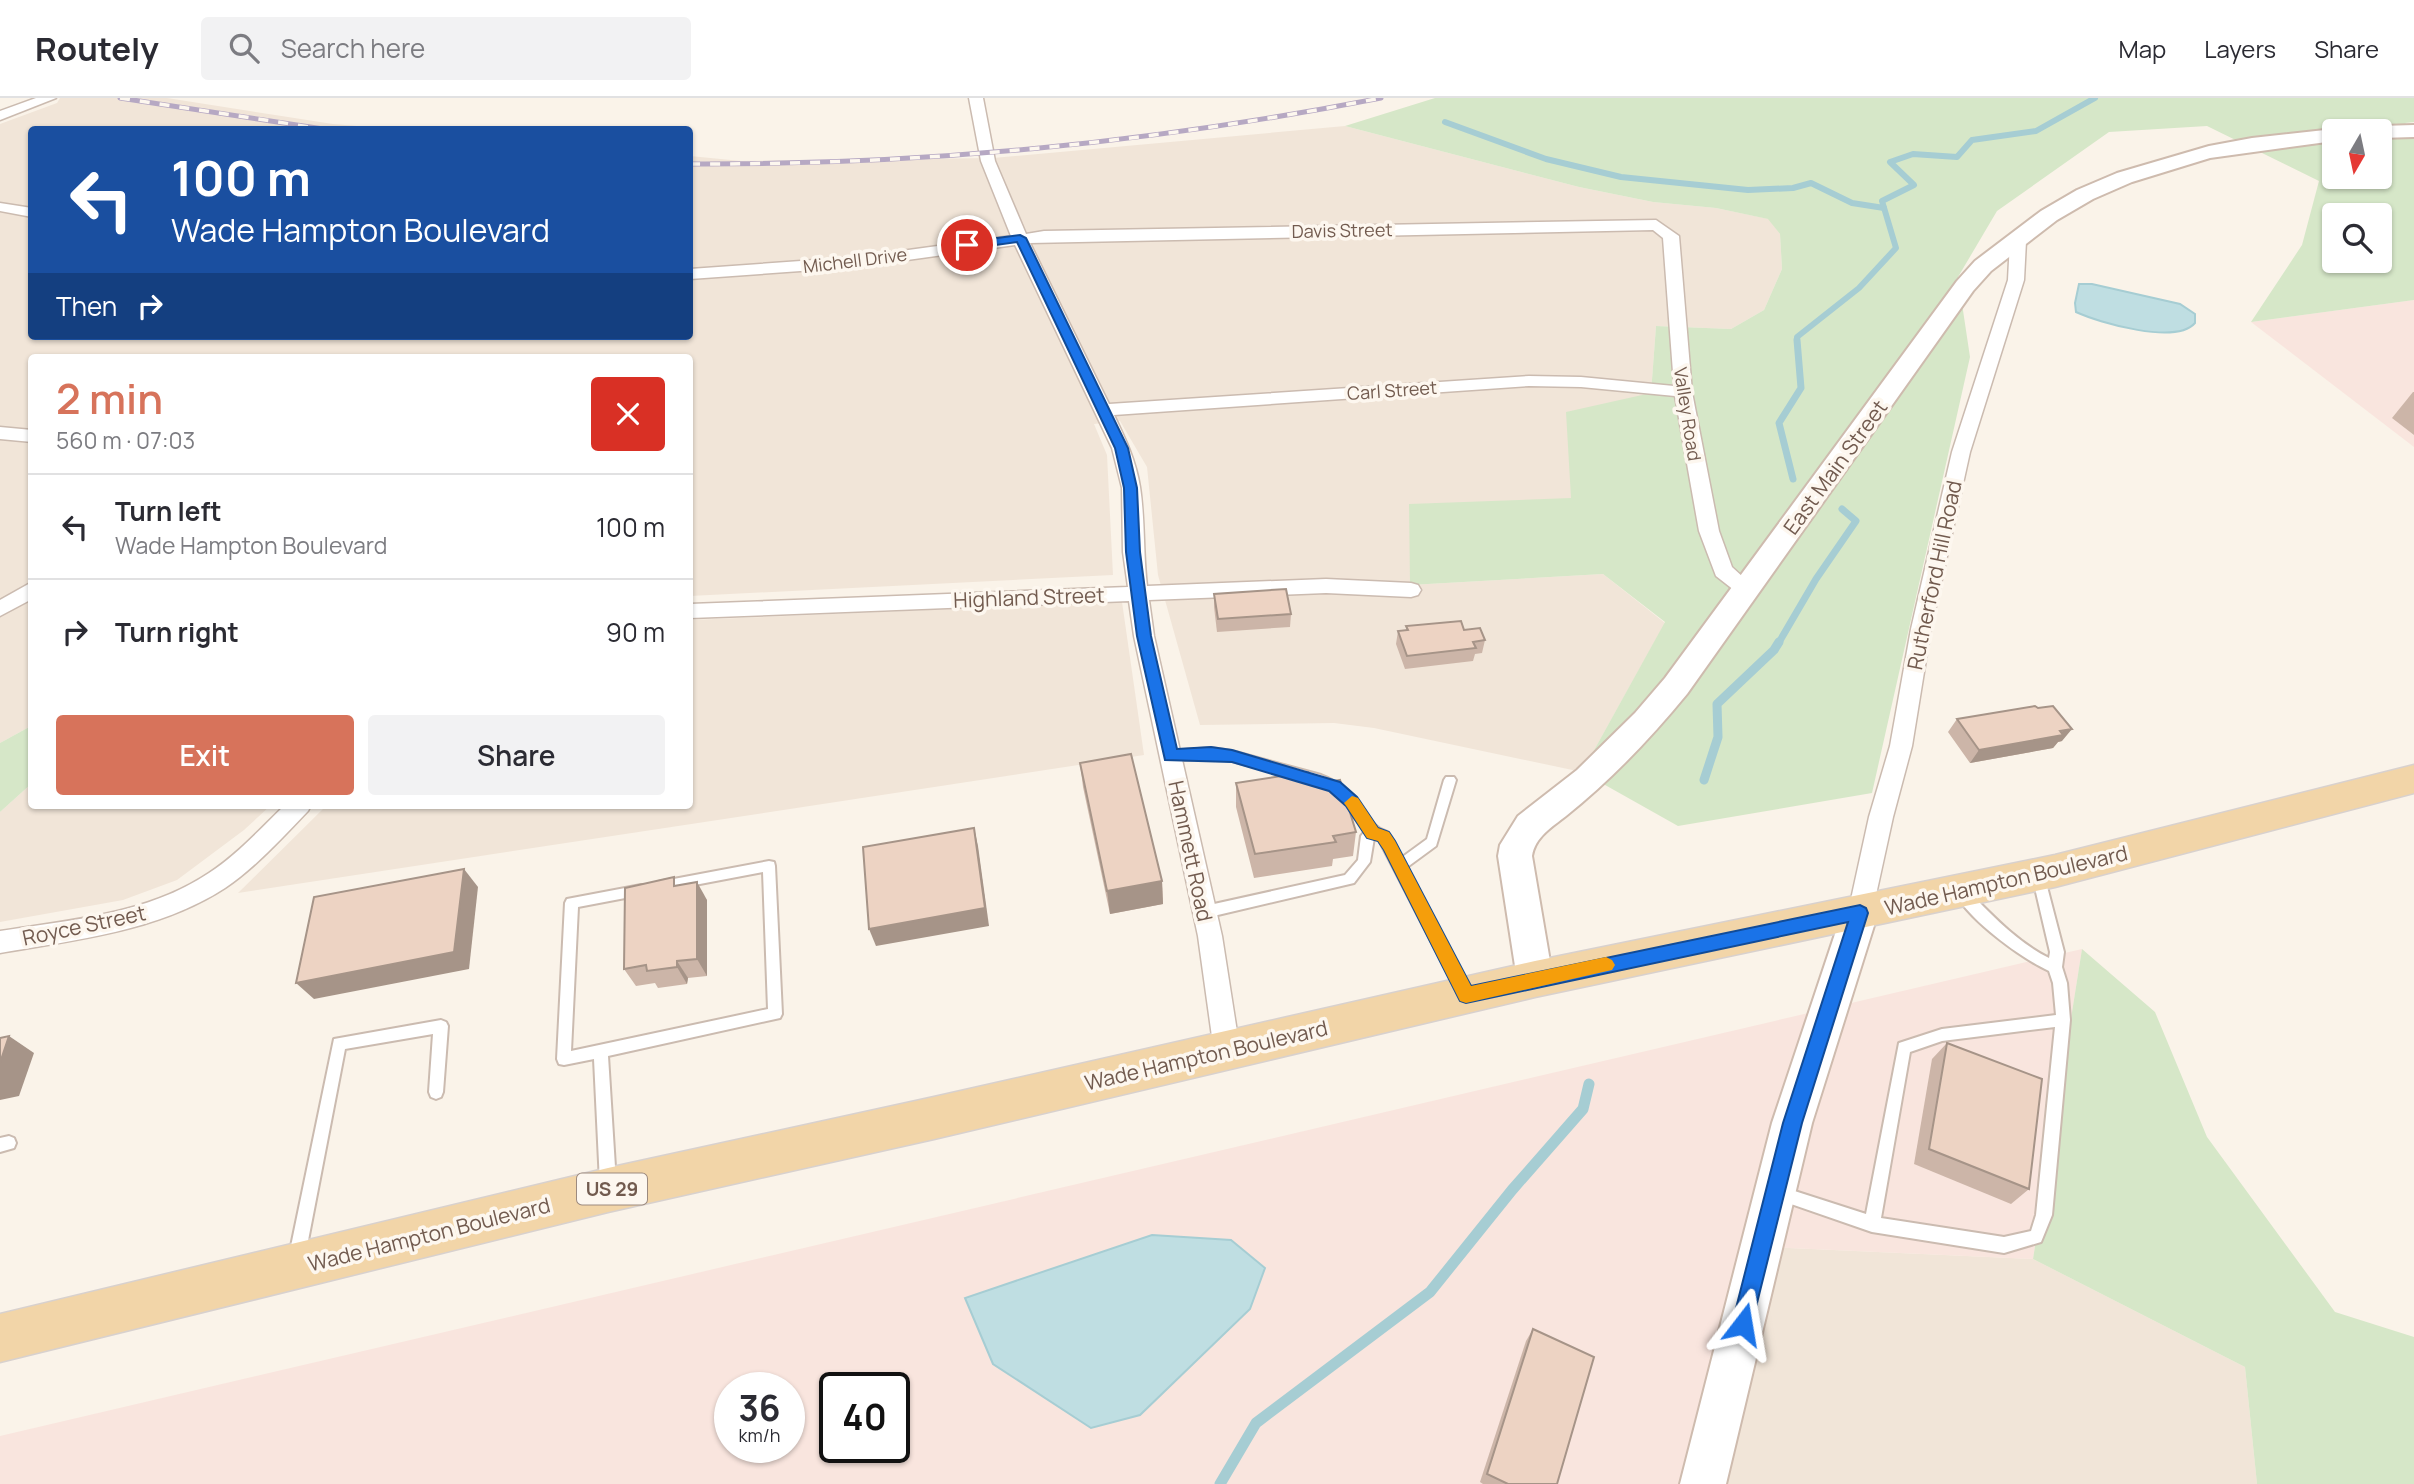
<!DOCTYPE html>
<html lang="en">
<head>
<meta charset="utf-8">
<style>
	:root { --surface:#fff; --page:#f2f2f3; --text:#2b2b33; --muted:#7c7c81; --line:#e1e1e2; --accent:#d7735b }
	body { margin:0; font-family:Manrope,sans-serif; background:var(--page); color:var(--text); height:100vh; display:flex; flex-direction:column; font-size:26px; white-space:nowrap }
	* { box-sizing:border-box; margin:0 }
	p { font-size:23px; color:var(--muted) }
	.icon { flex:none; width:38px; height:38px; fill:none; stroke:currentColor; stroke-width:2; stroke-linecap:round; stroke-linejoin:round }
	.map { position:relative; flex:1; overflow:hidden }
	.sheet { position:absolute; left:28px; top:256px; width:665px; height:455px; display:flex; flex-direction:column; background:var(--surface); border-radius:7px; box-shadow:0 2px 5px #0004 }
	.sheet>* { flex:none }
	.hud { position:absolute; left:28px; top:28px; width:665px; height:214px; border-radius:7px; box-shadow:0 2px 5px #0004; background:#1a4fa0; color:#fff; overflow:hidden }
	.needle { width:46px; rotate:189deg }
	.tools { position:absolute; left:2322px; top:21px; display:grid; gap:14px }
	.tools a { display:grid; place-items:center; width:70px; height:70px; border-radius:7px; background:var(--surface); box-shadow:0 2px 5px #0004; font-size:35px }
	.speed { position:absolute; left:714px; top:1274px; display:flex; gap:14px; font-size:35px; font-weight:700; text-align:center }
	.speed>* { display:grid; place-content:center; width:91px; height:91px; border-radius:50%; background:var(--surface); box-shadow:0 2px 5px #0004; line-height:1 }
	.speed small { font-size:18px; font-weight:400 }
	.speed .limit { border:4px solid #111; border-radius:10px; background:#fff; color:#111 }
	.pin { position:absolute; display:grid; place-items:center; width:60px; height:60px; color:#fff; margin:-30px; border:4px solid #fff; border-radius:50%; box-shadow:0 2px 7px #0007 }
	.me { position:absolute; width:77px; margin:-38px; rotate:14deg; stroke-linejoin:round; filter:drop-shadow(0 0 5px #0008) }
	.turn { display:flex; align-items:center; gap:24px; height:147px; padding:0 28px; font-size:32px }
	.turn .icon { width:91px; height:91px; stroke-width:2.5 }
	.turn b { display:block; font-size:49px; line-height:60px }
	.then { display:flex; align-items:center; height:66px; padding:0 28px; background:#0003; gap:14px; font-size:26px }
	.round { display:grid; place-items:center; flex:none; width:74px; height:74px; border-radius:7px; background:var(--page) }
	.headline { display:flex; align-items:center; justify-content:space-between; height:119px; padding:0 28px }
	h1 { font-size:42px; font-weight:600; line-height:52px; color:var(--accent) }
	.primary-button { display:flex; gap:14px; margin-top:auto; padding:14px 28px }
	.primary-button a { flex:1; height:80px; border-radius:7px; background:var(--accent); color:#fff; font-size:28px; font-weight:600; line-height:80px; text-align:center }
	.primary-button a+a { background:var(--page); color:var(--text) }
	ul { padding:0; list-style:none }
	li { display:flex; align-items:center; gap:21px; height:105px; padding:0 28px; border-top:2px solid var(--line) }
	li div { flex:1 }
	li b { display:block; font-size:26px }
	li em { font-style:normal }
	header { display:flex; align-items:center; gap:42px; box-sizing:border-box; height:98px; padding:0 35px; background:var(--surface); border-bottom:2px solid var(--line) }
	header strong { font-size:33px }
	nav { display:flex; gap:38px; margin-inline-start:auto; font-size:24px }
	.search { width:490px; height:63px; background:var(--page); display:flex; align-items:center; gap:18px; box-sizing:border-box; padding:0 24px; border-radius:7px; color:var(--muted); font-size:26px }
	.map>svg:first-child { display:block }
	.residential { fill:#f1e5d8 }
	.commercial { fill:#f9e5de; fill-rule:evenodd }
	.green { fill:#d6e7c8; fill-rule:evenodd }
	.water { fill:#bfdee2; stroke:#a6cdd3; stroke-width:2 }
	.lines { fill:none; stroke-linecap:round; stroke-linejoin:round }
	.stream-far3 { stroke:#a6cdd3; stroke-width:6 }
	.stream-far2 { stroke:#a6cdd3; stroke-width:7 }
	.stream-far1 { stroke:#a6cdd3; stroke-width:9 }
	.stream { stroke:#a6cdd3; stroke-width:11 }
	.lane-casing { stroke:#cbbbb0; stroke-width:4 }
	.street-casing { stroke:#cbbbb0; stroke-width:3 }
	.secondary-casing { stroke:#cebbae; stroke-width:4 }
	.primary-casing { stroke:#d8d1ce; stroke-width:3 }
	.lane { fill:#fff; fill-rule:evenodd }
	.street { fill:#fff; fill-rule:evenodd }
	.secondary { fill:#fff; fill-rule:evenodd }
	.primary { fill:#f2d5a8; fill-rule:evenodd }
	.rail-casing { stroke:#b6a8c3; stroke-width:5 }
	.rail { stroke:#fdf7ef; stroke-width:3.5; stroke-dasharray:10; stroke-linecap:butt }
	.wall { fill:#ccb5a8 }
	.shaded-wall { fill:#a69488 }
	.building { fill:#edd3c3; stroke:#a69488; stroke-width:2 }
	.route { fill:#1a73e8; stroke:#114b97; stroke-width:2 }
	.slow { fill:#f59e0b }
	.labels { text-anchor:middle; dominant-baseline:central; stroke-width:7; stroke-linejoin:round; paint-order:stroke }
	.far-street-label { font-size:18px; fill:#725b4f; stroke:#fdf7ef }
	.shield { fill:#fdf7ef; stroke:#9c8a7f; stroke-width:2 }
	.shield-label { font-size:19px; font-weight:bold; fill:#725b4f }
	.street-label { font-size:21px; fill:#725b4f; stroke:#fdf7ef }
</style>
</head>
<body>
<header>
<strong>Routely</strong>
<div class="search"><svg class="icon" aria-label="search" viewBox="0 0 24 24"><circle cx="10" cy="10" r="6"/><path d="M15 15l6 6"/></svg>Search here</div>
<nav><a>Map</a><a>Layers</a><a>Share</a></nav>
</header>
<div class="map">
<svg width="2414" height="1386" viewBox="0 0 2414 1386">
	<rect width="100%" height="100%" fill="#faf3e9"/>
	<g class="residential">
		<path d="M60 0H167L333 26 393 31 32 32V238H690V58L741 63 993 60 1345 28 1579 89 1653 104 1716 110 1769 121 1780 136 1782 171 1764 212 1731 231 1656 228 1651 295 1571 400 1410 487 1603 476 1665 525 1582 674 1374 630 1334 625 1200 627 1158 477 1147 369 1120 323 1094 326 1107 357 1113 477 690 498V259H32L31 628 0 645V26L57 5Z"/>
		<path d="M1122 504 1144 657 238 795 327 707H690V522Z"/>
		<path d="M31 686 32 707H271L244 732 177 782 123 802 0 824V714Z"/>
		<path d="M1745 1148 2033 1161 2245 1269 2257 1386H1681Z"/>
	</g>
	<g class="commercial">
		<path d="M2414 202V349L2251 224Z"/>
		<path d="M2082 851 2033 1161 1745 1148 1681 1386H0V1338ZM730 1290H789V1349H730ZM835 1290H894V1349H835Z"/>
	</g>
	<g class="green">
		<path d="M1435 0H2414V24L2405 25 2414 31V202L2251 224 2302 147 2319 83 2207 28 2109 34 1997 113 1958 179 1970 259 1872 695 1678 728 1582 674 1665 524 1603 476 1410 487 1409 406 1571 400 1566 314 1651 295 1656 228 1731 231 1764 212 1782 171 1780 136 1768 121 1716 110 1653 104 1579 89 1345 28ZM2334 33H2380V79H2334ZM2334 117H2380V163H2334Z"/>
		<path d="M31 628V686L0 714V645Z"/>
		<path d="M2082 851 2155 914 2207 1039 2335 1214 2414 1239V1386H2257L2245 1269 2033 1161Z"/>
	</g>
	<g class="water">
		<path d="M2079 186H2092L2180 206 2195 216V225C2176 247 2100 225 2076 214L2075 205Z"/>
		<path d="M1152 1137 1231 1142 1265 1170 1250 1211 1140 1317 1091 1330 993 1266 965 1200Z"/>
	</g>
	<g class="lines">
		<g class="stream-far3">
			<path d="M1445 24 1546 61 1621 79 1748 92 1793 90 1811 85 1852 105 1884 110"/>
			<path d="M1797 244V239L1859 190 1896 150 1882 103 1914 87 1890 64 1913 56 1957 59 1972 42 2036 33 2095 0"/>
		</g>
		<g class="stream-far2">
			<path d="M1793 381 1779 325 1801 290 1797 242"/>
			<path d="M1778 546 1816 481 1856 423 1842 411"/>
		</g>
		<path class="stream-far1" d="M1704 682 1718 639 1717 606 1774 552 1779 544"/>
		<path class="stream" d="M1220 1386 1256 1325 1430 1194 1512 1092 1583 1011 1589 986"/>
		<g class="lane-casing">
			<g id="lane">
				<path d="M1211 650 1232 653 1321 677C1337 683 1350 694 1361 708 1370 720 1372 729 1387 734L1401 760 1427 741 1444 682 1446 679H1454L1456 682 1436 748 1406 770 1469 889 1471 893 1469 897 1464 899 1459 897 1379 742 1374 740 1370 764 1354 785 1205 820 1200 818 1198 814 1200 810 1205 808 1345 777 1358 762 1361 738 1365 733 1340 701 1318 686 1232 663 1211 660 1170 663 1164 658 1170 653Z"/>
				<path d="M769 763 774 764 775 768 782 916 780 920 608 958 616 1085 613 1090 608 1092 603 1090 600 1085 594 961 564 967 559 966 557 961 565 805 567 801 641 787 646 788 647 792 646 796 641 797 578 809 571 953 768 911 763 774 663 793 658 792 657 788 658 784 663 783Z"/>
				<path d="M2038 772 2043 773 2044 777 2064 854 2062 869 2067 885 2070 922 2052 1117 2041 1144 2004 1155 1872 1134 1774 1100 1771 1095 1774 1090 1779 1088 1866 1116 1899 945 1942 931 2056 917 2053 885 2049 873C2021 860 1972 824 1956 797L1958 793 1963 792 1968 793C1993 818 2017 844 2049 860L2050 854 2032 777 2033 773ZM2055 929 2036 1117 2031 1133 2004 1139 1881 1120 1910 954 1942 943Z"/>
				<path d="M441 922 446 924 448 928 443 994 441 999 436 1001 431 999 429 994 433 936 345 951 305 1158 303 1164 297 1166 291 1164 289 1158 334 941Z"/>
				<path d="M9 1038 14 1040 16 1045 14 1050 0 1054V1040Z"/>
			</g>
		</g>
		<g class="street-casing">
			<g id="street">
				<path d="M36 0H56L0 22V13Z"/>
				<path d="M969 0H983L995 63 1026 136 1044 133 1656 122 1679 138 1692 294 1719 433 1732 469 1756 491 1753 496H1739L1716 478 1699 433 1675 298 1581 289 1529 288 1114 317C1125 340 1136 363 1140 389 1145 421 1143 455 1147 488L1326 481 1411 485 1418 487 1421 492 1418 497 1411 499 1326 495 1149 502 1154 538 1222 838 1240 953 1236 961 1227 965 1218 961 1214 953 1198 838 1134 538 1129 503 690 520V506L1128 489 1123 454 1122 390 1112 350 1015 147 857 169 690 181V171L857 159 1011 138 981 63ZM1653 132 1663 140 1674 288 1581 279 1529 278 1109 306 1030 145Z"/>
				<path d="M0 105 32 110V119L0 113Z"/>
				<path d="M2018 138 2026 143 2024 182 1970 354 1931 531 1912 648 1893 719 1872 815 1869 822 1860 825 1851 822 1848 815 1869 719 1890 648 1911 531 1952 354 2008 182 2010 143Z"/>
				<path d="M0 329 32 332V344L0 341Z"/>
				<path d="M32 484V501L0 518V502Z"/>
				<path d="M285 707H311L308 713C282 740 256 769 225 790 159 833 76 842 0 855V833C71 822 148 816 209 775 238 756 261 730 285 707Z"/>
			</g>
		</g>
		<g class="secondary-casing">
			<g id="secondary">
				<path d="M2414 27V39L2380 40V33H2370L2380 28Z"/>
				<path d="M2334 31 2342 33H2334V43L2210 60 2132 84 2093 101 2057 122 1991 173 1973 193 1687 596C1650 641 1611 682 1566 718 1552 729 1535 739 1532 758L1553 881 1548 892 1535 897 1522 892 1517 881 1498 758 1500 747 1518 718 1577 672 1635 615 1665 580 1957 183 1975 163 2041 113 2077 92 2117 75 2209 48 2252 40Z"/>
				<path d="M1860 800 1873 804 1878 815 1812 1025 1726 1386H1680L1772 1025 1842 815 1847 804Z"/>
			</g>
		</g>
		<g class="primary-casing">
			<path id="primary" d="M2414 667V695L2055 789 1535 899 934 1041 608 1114 0 1264V1216L608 1070 934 999 1535 863 2055 757Z"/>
		</g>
		<use href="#lane" class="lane"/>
		<use href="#street" class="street"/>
		<use href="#secondary" class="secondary"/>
		<use href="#primary" class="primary"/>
		<g class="rail-casing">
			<g id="rail">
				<path d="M120 0 330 32"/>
				<path d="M690 66C926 67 1149 45 1381 0"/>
			</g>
		</g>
		<use href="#rail" class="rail"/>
	</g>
	<g class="wall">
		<path d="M2413 294H2414V337L2392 320Z"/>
		<path d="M1214 496 1291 516 1290 529 1217 534 1214 509Z"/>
		<path d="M1406 528 1464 532 1485 542 1482 555 1475 556 1473 563 1405 571 1396 546 1398 533 1406 532Z"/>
		<path d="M1957 621 2062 643 2058 644 2053 650 1970 665 1948 634Z"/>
		<path d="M1080 665 1162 783 1163 806 1110 816 1083 689Z"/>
		<path d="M1236 685 1312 687 1356 734 1353 758 1333 761 1332 768 1254 780 1236 709Z"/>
		<path d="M678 787 707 802V878L688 880 687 886 658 890 655 885 636 888 624 871Z"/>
		<path d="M1947 945 2029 1091 2011 1106 1914 1066 1932 961Z"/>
		<path d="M1533 1231 1557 1386H1483L1480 1384 1526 1243Z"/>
	</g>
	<g class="shaded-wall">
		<path d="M2072 631 2062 643 2058 644 2053 650 1970 665 1979 652Z"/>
		<path d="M974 730 978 748 989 828 876 848 869 831Z"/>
		<path d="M464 771 478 789 469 871 314 901 296 885Z"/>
		<path d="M1162 783 1163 806 1110 816 1107 793Z"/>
		<path d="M697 784 707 802V878L697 861Z"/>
		<path d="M677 863 688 880 687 886 677 869Z"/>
		<path d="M9 938 34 955 19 998 0 1002V965Z"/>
	</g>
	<g class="building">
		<path d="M1286 491 1291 516 1218 521 1214 496Z"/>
		<path d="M1461 523 1464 532 1480 530 1485 542 1473 544 1476 550 1407 558 1398 533 1408 532 1406 528Z"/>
		<path d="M2035 608 2038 610 2053 608 2072 631 2060 633 2063 637 1979 652 1957 621Z"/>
		<path d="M1131 656 1162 783 1107 793 1080 665Z"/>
		<path d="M1308 674 1312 687 1340 682 1356 734 1333 738 1336 744 1255 756 1236 685Z"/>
		<path d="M974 730 985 810 869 831 863 749Z"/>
		<path d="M464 771 454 854 296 885 314 799Z"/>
		<path d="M674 779V788L697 784V861L677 863V869L647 873 646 867 624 871 625 790Z"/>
		<path d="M9 938 0 965V940Z"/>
		<path d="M1947 945 2042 981 2029 1091 1929 1051Z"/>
		<path d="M1533 1231 1594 1259 1557 1386H1508L1487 1376Z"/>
	</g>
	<path class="route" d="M1020 137 1026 140 1128 350 1137 390 1140 454 1151 538 1177 651 1211 649 1232 652 1340 684 1357 699 1378 730 1389 734 1395 743 1471 888 1860 807 1866 810 1868 815 1802 1025 1750 1233 1743 1236 1735 1233 1732 1226 1783 1025 1848 824 1466 905 1460 903 1384 752 1378 743 1367 740 1346 708 1329 693 1232 664 1165 662 1137 538 1126 454 1124 390 1115 350 1017 144 967 151 962 147 967 144Z"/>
	<path class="slow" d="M1352 698 1358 700 1378 730 1389 734 1395 743 1471 888 1606 859 1612 862 1615 867 1612 872 1466 905 1460 903 1384 752 1378 743 1367 740 1347 709 1344 705Z"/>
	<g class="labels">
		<g class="far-street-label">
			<text transform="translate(1342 132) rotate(-1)">Davis Street</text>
			<text transform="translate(855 162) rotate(-7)">Michell Drive</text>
			<text transform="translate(1392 292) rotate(-4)">Carl Street</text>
			<text transform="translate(1688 316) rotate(81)">Valley Road</text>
		</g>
		<rect class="shield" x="577" y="1075.5" width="70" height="31" rx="5"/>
		<g class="shield-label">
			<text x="612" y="1091">US 29</text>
		</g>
		<g class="street-label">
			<text transform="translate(1835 369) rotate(-54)">East Main Street</text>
			<text transform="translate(1934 477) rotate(-78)">Rutherford Hill Road</text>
			<text transform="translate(1029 499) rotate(-2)">Highland Street</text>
			<text transform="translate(1191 753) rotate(78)">Hammett Road</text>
			<text transform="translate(2006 782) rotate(-13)">Wade Hampton Boulevard</text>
			<text transform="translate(84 827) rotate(-12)">Royce Street</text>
			<text transform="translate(1206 957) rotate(-13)">Wade Hampton Boulevard</text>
			<text transform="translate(429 1136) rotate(-14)">Wade Hampton Boulevard</text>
		</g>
	</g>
</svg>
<div class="tools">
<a><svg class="needle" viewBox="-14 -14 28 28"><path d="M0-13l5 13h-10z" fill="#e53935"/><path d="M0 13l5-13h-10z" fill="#7c7c81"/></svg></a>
<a><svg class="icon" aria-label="search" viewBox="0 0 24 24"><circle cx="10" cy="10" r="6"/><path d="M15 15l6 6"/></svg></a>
</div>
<div class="speed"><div>36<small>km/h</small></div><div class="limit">40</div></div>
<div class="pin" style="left:967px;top:147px;background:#d93025"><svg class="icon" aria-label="arrive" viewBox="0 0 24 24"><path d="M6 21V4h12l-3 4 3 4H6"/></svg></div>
<svg class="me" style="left:1743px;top:1226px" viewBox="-20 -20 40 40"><path d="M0-17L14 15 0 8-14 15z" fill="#1a73e8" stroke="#fff" stroke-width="4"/></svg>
<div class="hud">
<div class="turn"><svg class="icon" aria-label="left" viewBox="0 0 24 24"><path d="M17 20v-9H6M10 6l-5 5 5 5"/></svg><div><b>100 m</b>Wade Hampton Boulevard</div></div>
<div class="then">Then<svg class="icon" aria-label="right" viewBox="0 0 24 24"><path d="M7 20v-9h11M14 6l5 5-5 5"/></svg></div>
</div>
<section class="sheet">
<div class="headline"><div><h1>2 min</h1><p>560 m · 07:03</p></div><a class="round" style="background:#d93025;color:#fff"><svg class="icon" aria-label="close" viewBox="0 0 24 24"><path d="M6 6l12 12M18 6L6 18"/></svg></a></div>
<ul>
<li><svg class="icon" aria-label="left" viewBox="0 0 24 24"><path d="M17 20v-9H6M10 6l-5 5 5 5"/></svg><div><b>Turn left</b><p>Wade Hampton Boulevard</p></div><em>100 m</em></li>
<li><svg class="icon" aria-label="right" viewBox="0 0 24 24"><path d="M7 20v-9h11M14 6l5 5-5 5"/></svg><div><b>Turn right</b></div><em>90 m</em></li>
</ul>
<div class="primary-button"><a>Exit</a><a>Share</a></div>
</section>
</div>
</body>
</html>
